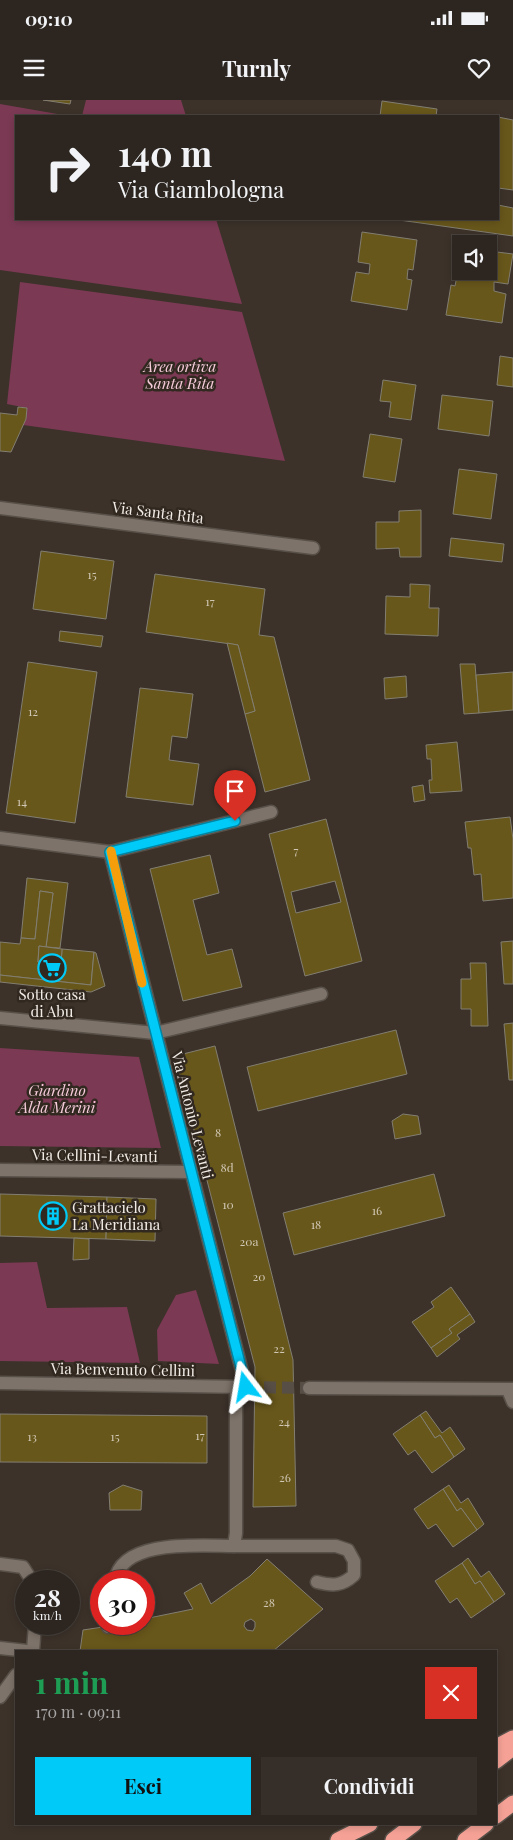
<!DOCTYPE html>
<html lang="it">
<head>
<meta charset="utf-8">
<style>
	:root { --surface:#2d2620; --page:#352e29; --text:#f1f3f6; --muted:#a7a5a5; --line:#48433e; --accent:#00cbf8 }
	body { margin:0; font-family:"Playfair Display",serif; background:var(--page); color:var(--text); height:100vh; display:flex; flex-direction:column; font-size:19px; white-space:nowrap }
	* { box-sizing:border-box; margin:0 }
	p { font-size:16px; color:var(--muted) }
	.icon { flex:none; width:28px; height:28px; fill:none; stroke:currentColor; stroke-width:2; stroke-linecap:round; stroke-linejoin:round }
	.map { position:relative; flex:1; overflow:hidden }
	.sheet { position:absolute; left:15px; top:1550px; width:482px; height:175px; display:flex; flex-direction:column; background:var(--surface); border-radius:0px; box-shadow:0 2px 8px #0003,0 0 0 1px var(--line) }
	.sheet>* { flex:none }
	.banner { position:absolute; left:15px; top:15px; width:484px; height:105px; border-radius:0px; box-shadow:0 2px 8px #0003,0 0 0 1px var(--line); background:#2d2620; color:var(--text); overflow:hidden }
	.controls { position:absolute; left:452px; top:135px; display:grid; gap:10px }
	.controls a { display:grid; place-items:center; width:45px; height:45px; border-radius:0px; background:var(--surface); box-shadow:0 2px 8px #0003,0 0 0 1px var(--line); font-size:25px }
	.speed { position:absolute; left:15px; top:1470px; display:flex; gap:10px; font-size:25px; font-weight:700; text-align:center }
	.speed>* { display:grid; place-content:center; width:65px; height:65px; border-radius:50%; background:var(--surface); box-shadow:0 2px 8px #0003,0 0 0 1px var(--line); line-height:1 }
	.speed small { font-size:12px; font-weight:400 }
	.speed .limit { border:8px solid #d22; background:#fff; color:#111 }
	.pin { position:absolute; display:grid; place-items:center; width:42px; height:42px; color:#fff; margin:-51px -21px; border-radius:50% 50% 50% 0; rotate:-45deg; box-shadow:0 0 5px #0007 }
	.pin .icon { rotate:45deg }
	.me { position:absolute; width:55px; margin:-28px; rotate:346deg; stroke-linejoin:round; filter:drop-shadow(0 0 4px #0008) }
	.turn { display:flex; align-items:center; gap:18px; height:105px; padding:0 20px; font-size:22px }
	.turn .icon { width:65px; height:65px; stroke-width:2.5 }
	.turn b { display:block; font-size:35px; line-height:42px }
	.round { display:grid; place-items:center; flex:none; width:52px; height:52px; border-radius:0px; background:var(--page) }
	.overview { display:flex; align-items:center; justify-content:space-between; height:85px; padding:0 20px }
	h1 { font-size:30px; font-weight:700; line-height:38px; color:#1e9e55 }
	.primary-button { display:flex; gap:10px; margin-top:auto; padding:10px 20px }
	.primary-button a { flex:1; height:58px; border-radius:0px; background:var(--accent); color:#111; font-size:20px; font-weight:700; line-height:58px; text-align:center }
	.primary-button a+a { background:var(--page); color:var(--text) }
	.status { display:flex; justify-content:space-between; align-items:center; height:35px; padding:0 25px; background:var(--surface); direction:ltr }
	.status svg { height:14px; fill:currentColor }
	header { display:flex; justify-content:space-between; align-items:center; height:65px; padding:0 20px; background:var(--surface); font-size:22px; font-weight:700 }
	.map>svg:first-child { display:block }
	.green { fill:#7b3954 }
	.building { fill:#68571b; stroke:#827e71; fill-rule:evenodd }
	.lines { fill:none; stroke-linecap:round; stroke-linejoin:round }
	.minor-tunnel { stroke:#574e46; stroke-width:12; stroke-dasharray:12 6; stroke-linecap:butt }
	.minor-casing { stroke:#585149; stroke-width:15 }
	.highway-casing { stroke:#585149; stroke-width:18 }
	.minor { stroke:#7e736a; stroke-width:12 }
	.highway { stroke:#f5a196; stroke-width:15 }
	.route-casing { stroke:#0084a1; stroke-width:12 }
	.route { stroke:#00cbf8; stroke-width:9 }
	.slow { stroke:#f59e0b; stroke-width:9 }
	.labels { text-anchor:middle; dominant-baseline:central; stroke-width:5; stroke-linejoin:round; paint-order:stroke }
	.number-label { font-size:12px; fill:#d0c7b4 }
	.park-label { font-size:15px; font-style:italic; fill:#f7ccdb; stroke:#312820 }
	.street-label { font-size:15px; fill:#f2ece7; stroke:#312820 }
	.poi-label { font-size:15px; fill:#f2ece7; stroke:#312820 }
</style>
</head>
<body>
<div class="status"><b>09:10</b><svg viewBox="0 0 49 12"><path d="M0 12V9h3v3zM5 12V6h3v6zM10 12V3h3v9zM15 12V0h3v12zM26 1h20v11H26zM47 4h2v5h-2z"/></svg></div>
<header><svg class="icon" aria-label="menu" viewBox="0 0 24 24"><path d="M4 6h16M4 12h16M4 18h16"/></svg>Turnly<svg class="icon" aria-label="heart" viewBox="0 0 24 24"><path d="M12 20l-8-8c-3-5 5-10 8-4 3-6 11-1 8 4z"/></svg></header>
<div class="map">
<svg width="513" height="1740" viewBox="0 0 513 1740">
	<rect width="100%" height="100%" fill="#3c322a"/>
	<g class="green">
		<path d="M86 0H181L186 16H82Z"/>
		<path d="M0 4 69 16H16V119H216L242 204 0 170Z"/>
		<path d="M20 182 242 212 285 361 23 325 27 308 7 304Z"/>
		<path d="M0 948 139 957 161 1048 0 1046Z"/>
		<path d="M37 1162 47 1208 127 1207 140 1263 0 1261V1163Z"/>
		<path d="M196 1190 219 1264 158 1261 157 1230 176 1195Z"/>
	</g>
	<g class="building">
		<path d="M43 0H71L70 4Z"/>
		<path d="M382 1 437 9 436 16H380Z"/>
		<path d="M498 17 513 20V90L498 88Z"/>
		<path d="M498 105 513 108V136L392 119H498Z"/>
		<path d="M362 132 417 140 413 170 408 169 407 179 412 180 407 210 351 201 356 172 369 174 370 164 358 162Z"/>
		<path d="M456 146 461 147V171H489V151L513 154 508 184 494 182V191L506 194 502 223 446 215 451 185 455 186 457 176 452 175Z"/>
		<path d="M500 256 513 258V287L497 285Z"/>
		<path d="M383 280 416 285 411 320 389 317 391 302 380 301Z"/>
		<path d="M442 295 493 301 489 336 438 329Z"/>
		<path d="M18 307 27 308 26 319 11 352 0 351V313L17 315Z"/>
		<path d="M370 334 402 339 395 382 363 377Z"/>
		<path d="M459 369 497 374 491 419 453 414Z"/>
		<path d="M421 410V457H400L399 448 376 449V422H399V411Z"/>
		<path d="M451 438 504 444 502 462 449 456Z"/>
		<path d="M41 451 114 461 106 519 33 509Z"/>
		<path d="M155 474 265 489 259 535 274 537 310 680 265 692 245 614 255 611 238 545 146 532Z"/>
		<path d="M410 484 430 485 429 508H439L438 536 385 534 386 496 410 497Z"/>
		<path d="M60 531 103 536 101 547 59 541Z"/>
		<path d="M227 543 238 545 255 611 245 614Z"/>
		<path d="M28 562 97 572 75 723 6 713Z"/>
		<path d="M460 564H475L479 613 464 614Z"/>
		<path d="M513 572V610L479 613 476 575Z"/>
		<path d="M406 576 407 597 385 599 384 578Z"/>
		<path d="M140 588 193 594 187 638 172 636 169 660 199 664 193 705 126 697Z"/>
		<path d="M457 642 462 691 430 693 429 680H432L431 659H427L426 645Z"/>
		<path d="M423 685 425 700 414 702 412 687Z"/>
		<path d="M510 717 513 739V798L483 801 481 774 474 775 471 748H468L465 722Z"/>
		<path d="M326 719 362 861 305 876 269 734ZM335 781 341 802 296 813 291 792Z"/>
		<path d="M210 755 219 793 193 800 207 855 232 849 242 887 183 901 150 769Z"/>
		<path d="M27 778 68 783 60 848 46 847 53 793 40 791 35 839 21 838Z"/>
		<path d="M40 791 53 793 46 847 39 846 38 862 61 864 62 849 94 852 91 885 0 875V842L20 844 21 838 35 839Z"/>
		<path d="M513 841V884H504L501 842Z"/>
		<path d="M39 846 62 849 61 864 38 862Z"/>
		<path d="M94 852 96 853 105 886 91 892 0 882V875L91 885Z"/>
		<path d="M470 863H486L488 926H471V909H461V879H471Z"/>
		<path d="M513 923V980H509L504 924Z"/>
		<path d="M396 930 407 974 258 1011 247 967Z"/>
		<path d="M215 946 293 1260 296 1406 253 1407 255 1267 175 956Z"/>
		<path d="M403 1014 418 1016 421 1034 395 1039 392 1021Z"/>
		<path d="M434 1074 445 1116 294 1155 283 1113Z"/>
		<path d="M0 1094 107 1097 106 1139 0 1136Z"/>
		<path d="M107 1097 156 1099 155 1141 106 1139Z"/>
		<path d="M74 1138 89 1139V1159L73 1160Z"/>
		<path d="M451 1187 470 1214 449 1229 452 1233 431 1248 412 1222 434 1207 431 1202Z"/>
		<path d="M470 1214 475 1222 457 1235 460 1239 437 1257 431 1248 452 1233 449 1229Z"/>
		<path d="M426 1311 442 1333 450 1327 465 1349 454 1357 440 1335 435 1338 420 1315Z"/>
		<path d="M0 1314 207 1316V1363L0 1362Z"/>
		<path d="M420 1315 435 1338 440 1335 454 1357 432 1373 415 1350 408 1355 393 1334Z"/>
		<path d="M123 1385 142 1391 141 1410H110L109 1393Z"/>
		<path d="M449 1385 461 1403 468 1398 484 1424 477 1430 461 1408 457 1411 443 1389Z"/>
		<path d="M443 1389 457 1411 461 1408 477 1430 453 1447 436 1424 428 1429 414 1409Z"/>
		<path d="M468 1458 481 1477 489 1471 505 1494 494 1502 480 1481 475 1484 462 1463Z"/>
		<path d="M267 1459 323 1509 273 1551H80L83 1530 123 1524H144V1519L193 1509 184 1493 201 1483 211 1504 250 1476ZM251 1519 255 1522V1527L253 1531 247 1530 244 1526 245 1522Z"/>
		<path d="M462 1463 475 1484 480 1481 494 1502 471 1518 457 1498 450 1503 435 1481Z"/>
	</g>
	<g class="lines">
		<path class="minor-tunnel" d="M246 1287 309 1288"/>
		<g class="minor-casing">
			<g id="minor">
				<path d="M0 408 313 448"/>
				<path d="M0 738 110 752 271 712"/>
				<path d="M0 918 155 933 321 894"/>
				<path d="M0 1070 191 1072"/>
				<path d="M0 1283 246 1287 110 752"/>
				<path d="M309 1288 513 1289"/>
				<path d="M508 1290 513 1302"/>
				<path d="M234 1446H336L348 1450 354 1461V1475C342 1486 333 1486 317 1482"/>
				<path d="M0 1464 23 1467 32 1481"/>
				<path d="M115 1481C121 1438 202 1446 234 1446L236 1433V1287"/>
				<path d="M108 1527 109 1524"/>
				<path d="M0 1548 27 1551"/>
				<path d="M33 1551 35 1524"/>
				<path d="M0 1597 16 1575"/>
			</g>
		</g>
		<g class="highway-casing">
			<g id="highway">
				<path d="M496 1647 513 1638"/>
				<path d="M496 1661 513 1648"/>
				<path d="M496 1716 513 1703"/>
				<path d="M338 1740 370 1724"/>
				<path d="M393 1740 414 1724"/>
				<path d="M465 1740 486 1724"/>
			</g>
		</g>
		<use href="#minor" class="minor"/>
		<use href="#highway" class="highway"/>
	</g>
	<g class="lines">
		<g class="route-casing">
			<path id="route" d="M235 721 110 752 246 1287"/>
		</g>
		<use href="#route" class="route"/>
		<path class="slow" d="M111 751 142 883"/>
	</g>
	<defs>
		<g id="supermarket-ring" transform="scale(1.4375)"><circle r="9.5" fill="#312820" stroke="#00cbf8" stroke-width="1.5"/><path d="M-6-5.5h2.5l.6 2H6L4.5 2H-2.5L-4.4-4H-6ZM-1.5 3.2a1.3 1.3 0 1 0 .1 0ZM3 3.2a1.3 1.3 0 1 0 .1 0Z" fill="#00cbf8"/></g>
		<g id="building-ring" transform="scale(1.4375)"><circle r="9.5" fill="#312820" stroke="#00cbf8" stroke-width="1.5"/><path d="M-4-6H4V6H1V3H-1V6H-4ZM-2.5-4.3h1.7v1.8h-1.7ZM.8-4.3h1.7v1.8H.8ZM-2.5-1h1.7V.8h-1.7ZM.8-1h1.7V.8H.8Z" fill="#00cbf8"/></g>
	</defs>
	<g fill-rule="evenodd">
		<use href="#supermarket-ring" x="52" y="868"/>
		<use href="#building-ring" x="53" y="1116"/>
	</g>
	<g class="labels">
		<g class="number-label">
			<text x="92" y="474">15</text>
			<text x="210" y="501">17</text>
			<text x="33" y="611">12</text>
			<text x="22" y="701">14</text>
			<text x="296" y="750">7</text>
			<text x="218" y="1032">8</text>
			<text x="227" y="1067">8d</text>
			<text x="228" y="1104">10</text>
			<text x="377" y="1110">16</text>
			<text x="316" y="1124">18</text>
			<text x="249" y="1141">20a</text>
			<text x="259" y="1176">20</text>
			<text x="279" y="1248">22</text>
			<text x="284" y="1321">24</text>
			<text x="200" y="1335">17</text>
			<text x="32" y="1336">13</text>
			<text x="115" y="1336">15</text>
			<text x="285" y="1377">26</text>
			<text x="269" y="1502">28</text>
		</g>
		<g class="park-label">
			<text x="180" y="266">Area ortiva<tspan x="180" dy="17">Santa Rita</tspan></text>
			<text x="57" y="990">Giardino<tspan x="57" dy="17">Alda Merini</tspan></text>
		</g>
		<g class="street-label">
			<text transform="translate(158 412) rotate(7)">Via Santa Rita</text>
			<text transform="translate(193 1015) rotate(76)">Via Antonio Levanti</text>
			<text transform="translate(95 1055) rotate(1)">Via Cellini-Levanti</text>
			<text transform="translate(123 1269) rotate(1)">Via Benvenuto Cellini</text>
		</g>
		<g class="poi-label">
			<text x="52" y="894">Sotto casa<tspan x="52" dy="17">di Abu</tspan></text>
			<text x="72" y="1107" text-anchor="start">Grattacielo<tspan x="72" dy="17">La Meridiana</tspan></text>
		</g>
	</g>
</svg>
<div class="controls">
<a><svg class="icon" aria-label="sound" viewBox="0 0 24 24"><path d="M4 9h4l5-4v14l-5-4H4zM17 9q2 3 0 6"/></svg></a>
</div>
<div class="speed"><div>28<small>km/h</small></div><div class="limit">30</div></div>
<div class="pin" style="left:235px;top:721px;background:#d93025"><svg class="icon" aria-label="arrive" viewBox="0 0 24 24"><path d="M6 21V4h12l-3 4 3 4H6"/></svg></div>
<svg class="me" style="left:246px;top:1287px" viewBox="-20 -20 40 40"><path d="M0-17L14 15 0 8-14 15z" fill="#00cbf8" stroke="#fff" stroke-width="4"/></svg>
<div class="banner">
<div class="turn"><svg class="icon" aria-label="right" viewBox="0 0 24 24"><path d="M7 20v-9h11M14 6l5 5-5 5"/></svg><div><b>140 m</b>Via Giambologna</div></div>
</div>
<section class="sheet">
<div class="overview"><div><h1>1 min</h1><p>170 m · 09:11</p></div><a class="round" style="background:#d93025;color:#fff"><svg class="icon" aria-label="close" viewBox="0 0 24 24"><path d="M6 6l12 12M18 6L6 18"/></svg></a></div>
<div class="primary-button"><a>Esci</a><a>Condividi</a></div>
</section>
</div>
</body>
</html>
